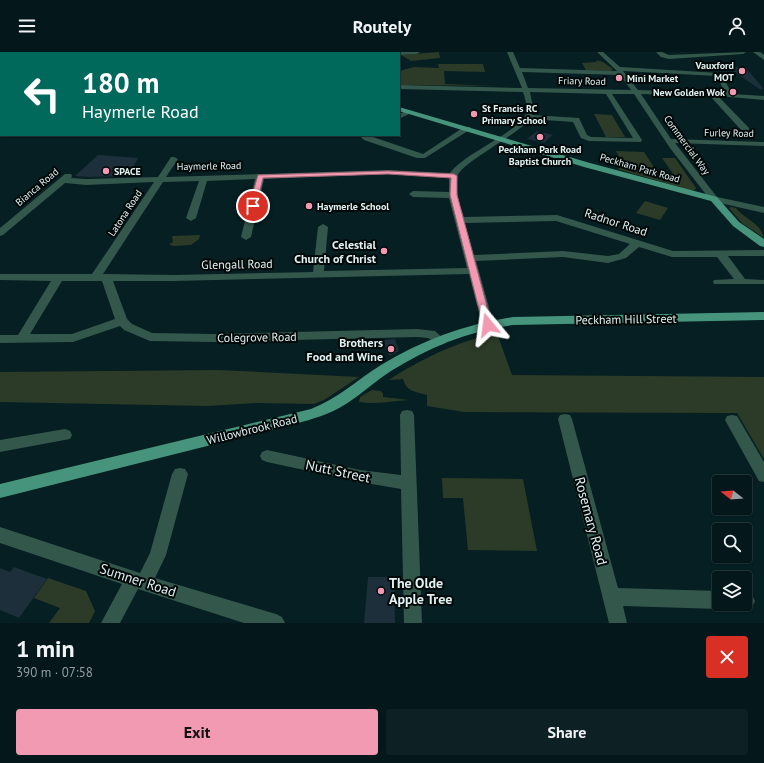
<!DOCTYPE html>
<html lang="en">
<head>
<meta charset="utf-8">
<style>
	:root { --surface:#04171a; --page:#0d2023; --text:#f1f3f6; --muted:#979fa2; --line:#253639; --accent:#f19ab1 }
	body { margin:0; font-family:"PT Sans",sans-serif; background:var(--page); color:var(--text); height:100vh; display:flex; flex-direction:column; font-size:15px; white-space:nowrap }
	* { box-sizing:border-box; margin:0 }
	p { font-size:13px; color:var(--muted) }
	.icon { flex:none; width:22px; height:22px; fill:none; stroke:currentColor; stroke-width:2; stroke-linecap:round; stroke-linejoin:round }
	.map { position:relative; height:571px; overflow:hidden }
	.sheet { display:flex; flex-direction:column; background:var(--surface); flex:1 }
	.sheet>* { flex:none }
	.top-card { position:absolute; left:0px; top:0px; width:400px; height:84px; box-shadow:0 1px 3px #0004,0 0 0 1px var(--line); background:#00695c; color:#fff; overflow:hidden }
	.needle { width:26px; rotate:287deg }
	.tools { position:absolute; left:712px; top:423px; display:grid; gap:8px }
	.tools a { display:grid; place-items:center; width:40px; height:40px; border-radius:4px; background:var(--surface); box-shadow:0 1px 3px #0004,0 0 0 1px var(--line); font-size:20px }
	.pin { position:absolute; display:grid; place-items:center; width:34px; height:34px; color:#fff; margin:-17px; border:2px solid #fff; border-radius:50%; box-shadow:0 1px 4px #0007 }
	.me { position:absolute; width:44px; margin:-22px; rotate:344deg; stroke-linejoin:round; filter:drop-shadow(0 0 3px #0008) }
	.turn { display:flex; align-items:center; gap:14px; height:84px; padding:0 16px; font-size:18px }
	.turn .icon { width:52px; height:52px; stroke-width:2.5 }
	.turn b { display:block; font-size:28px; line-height:34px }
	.round { display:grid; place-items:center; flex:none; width:42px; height:42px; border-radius:4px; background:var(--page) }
	.summary { display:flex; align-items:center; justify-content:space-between; height:68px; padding:0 16px }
	h1 { font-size:24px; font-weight:700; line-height:30px }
	.button { display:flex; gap:8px; margin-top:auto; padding:8px 16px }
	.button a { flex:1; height:46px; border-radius:4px; background:var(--accent); color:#111; font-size:16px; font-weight:700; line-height:46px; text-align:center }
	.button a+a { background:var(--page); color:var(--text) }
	header { display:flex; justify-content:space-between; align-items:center; height:52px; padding:0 16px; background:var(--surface); font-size:18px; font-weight:700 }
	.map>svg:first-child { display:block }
	.green { fill:#2c3b28 }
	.building { fill:#1c2f3a }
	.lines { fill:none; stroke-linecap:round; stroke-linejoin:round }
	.minor { fill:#34574c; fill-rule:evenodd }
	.major { fill:#47947c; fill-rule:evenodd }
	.highway { fill:#4cac90; fill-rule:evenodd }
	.route { fill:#f19ab1; stroke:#9d6473 }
	.poi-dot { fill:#f19ab1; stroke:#010808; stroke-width:1.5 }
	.labels { text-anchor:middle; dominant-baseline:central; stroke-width:4; stroke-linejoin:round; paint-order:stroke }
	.far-poi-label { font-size:10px; font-weight:bold; fill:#e2f1f2; stroke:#010808; text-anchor:start }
	.far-street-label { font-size:10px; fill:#e2f1f2; stroke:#010808 }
	.street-label { font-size:12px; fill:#e2f1f2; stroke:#010808 }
	.poi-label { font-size:12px; font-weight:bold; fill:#e2f1f2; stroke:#010808; text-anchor:end }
	.near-street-label { font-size:14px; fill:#e2f1f2; stroke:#010808 }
	.near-poi-label { font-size:14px; font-weight:bold; fill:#e2f1f2; stroke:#010808; text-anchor:start }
</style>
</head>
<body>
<header><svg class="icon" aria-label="menu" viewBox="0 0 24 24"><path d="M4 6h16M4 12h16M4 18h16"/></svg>Routely<svg class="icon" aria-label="person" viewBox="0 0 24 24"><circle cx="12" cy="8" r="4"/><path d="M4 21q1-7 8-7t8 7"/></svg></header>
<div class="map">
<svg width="764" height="571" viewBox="0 0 764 571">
	<rect width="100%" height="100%" fill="#051f22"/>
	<g class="green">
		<path d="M439 0 440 6 411 9 401 3Z"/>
		<path d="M596 8 603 10 613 17 611 19 586 18 582 11 597 10Z"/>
		<path d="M438 12H483L485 20 444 19 445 32 498 34 399 33V19L414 15 439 16Z"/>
		<path d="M594 62 612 63 625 85H606Z"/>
		<path d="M616 99 644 100 663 129H678L662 106H675L696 136 695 138H690L617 117 624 115Z"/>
		<path d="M645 149 668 156 660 168 636 161Z"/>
		<path d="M731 155 736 156C744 167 761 171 764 186L742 171 729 156Z"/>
		<path d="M200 183 199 187 191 193 173 194 169 192 173 190 172 184Z"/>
		<path d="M495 282 498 284 512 323 764 325V407L737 361 464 360 427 354V343C414 339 407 340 403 327L389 328C419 308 460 288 495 282Z"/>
		<path d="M219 318 359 325 324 348 314 352 256 351 207 354 0 350V320Z"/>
		<path d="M372 338 381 339 383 342V345L409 348C392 349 375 353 359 350L360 345Z"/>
		<path d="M442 426 523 427 537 499 468 498 463 446H443Z"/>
		<path d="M48 526 86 539 95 559 89 571H49L60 556 34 546Z"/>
	</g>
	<g class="building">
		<path d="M727 15 746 16 763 36 761 38Z"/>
		<path d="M537 79 553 83 544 91 527 87Z"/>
		<path d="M98 103 138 106 129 124 88 125 75 124Z"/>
		<path d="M395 287 399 299 390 304 386 298 384 288Z"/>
		<path d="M14 515 47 527 19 566 0 558V516L10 520Z"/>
		<path d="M368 525H394L395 571H364Z"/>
	</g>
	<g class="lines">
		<g class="minor">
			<path d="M17 0H34L35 1H18Z"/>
			<path d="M84 0H92L83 1Z"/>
			<path d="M397 0H420L417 2 399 3Z"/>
			<path d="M507 0H513L520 16 617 19 597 0H603L620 15 719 21 722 23 732 42 764 44V48L718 44 749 76V80H743L710 44 641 42 671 87 764 90V94L675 91 717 145 764 155V161L711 149 670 96 634 42H612L642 88 641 90 589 89 581 86 573 70 530 67C517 83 462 111 458 123 454 136 460 152 464 165L557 163 673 199 764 198V204H728L745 227 764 228V232H714L713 230 714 228 734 227 717 205H672L639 195 626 206 608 211 563 205 476 209 494 273 492 276H484L482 273 469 222 174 229H113L127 267 132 272 152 281 214 282 417 277 435 279 446 289 444 292 440 293 428 286 417 285 214 290 150 289 124 278 120 274 73 290 0 291V283H18L51 229 0 228V222H92L154 130 86 133 65 131 3 183 0 184V176L65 122H71L72 124 71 126 86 127 158 125 171 105H174L178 107 166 125 388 118 450 121C464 101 521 79 526 61 528 55 525 46 523 40L399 37V33L522 36ZM623 19 717 24 725 41 638 38ZM522 20 620 23 631 38 528 36ZM530 40 606 42 633 86 591 85 587 83 579 66 532 63 533 55ZM388 122 449 126V140L413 139 409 142 413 145 449 146 467 216 324 219 328 175 323 172 318 175 313 220 174 223 103 222 163 130 199 129 186 166 191 169 196 166 207 129 255 127 241 185 246 188 251 185 264 127ZM556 169 630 192 619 202 608 204 563 199 474 203 465 171ZM62 229H102L115 267 72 282H30Z"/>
			<path d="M656 0H662L669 3 746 0 743 2 669 7 661 5Z"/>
			<path d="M753 0H760L764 3V8Z"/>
			<path d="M409 58 411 59V61L399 67V62Z"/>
			<rect x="0" y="71" width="1" height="4"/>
			<path d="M464 75H470L471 77 425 106H417L364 88 361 85 362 83H370V84L423 102Z"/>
			<path d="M407 358 412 359 414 363 422 571H404L401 437 360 430 267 410 262 408 260 404 262 400 267 398 360 418 401 423 400 363 402 359Z"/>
			<path d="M565 362 570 363 572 367 618 536 719 539V552H726L725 554 719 557 623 554 627 571H609L558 367 560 363Z"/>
			<path d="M732 363 737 364 764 410V430L759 429 725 368 727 364Z"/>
			<path d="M65 377 70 379 72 383 70 387 0 400V388Z"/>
			<path d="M180 416 185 417 188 422 166 503 155 526 276 562 282 565 285 571H244L138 537 120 571H101L122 532 0 491V475L140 521 150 501 172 422 175 417Z"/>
			<path d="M745 540 752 543 755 549 752 555 746 558 739 555 737 552H745Z"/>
		</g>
		<g class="major">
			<path d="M92 0H100L101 1H93Z"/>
			<path d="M108 0H116L117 1H109Z"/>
			<path d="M238 0H246L247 1H239Z"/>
			<path d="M399 55 590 111 717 145 739 170 764 187V195L760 194 733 174 711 149 584 115 399 59Z"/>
			<path d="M764 260V268L513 273C469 279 429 295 391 319 375 329 362 342 346 352 330 362 313 367 295 372L0 446V432L311 357C337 347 357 328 381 313 422 288 466 272 513 265Z"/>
		</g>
		<g class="highway">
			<path d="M134 0H144L133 1Z"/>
			<path d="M149 0H158L148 1Z"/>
			<rect x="0" y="32" width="1" height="4"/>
		</g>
	</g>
	<path class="route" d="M388 119 454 122 457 124V143L492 273 491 275H485L483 273 450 143 451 126 388 122 263 126 256 154 253 156 249 154 258 123Z"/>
	<g class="poi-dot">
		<circle cx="742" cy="19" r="4"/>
		<circle cx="619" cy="26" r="4"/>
		<circle cx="733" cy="40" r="4"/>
		<circle cx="474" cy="62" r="4"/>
		<circle cx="540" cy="85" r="4"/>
		<circle cx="106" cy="119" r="4"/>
		<circle cx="309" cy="154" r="4"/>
		<circle cx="384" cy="199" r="4"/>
		<circle cx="391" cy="297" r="4"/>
		<circle cx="381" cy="539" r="4"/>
	</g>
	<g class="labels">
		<g class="far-poi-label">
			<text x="734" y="13" text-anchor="end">Vauxford<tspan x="734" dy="12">MOT</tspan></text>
			<text x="627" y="26">Mini Market</text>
			<text x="725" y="40" text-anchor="end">New Golden Wok</text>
			<text x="482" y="56">St Francis RC<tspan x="482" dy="12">Primary School</tspan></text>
			<text x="540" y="97" text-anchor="middle">Peckham Park Road<tspan x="540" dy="12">Baptist Church</tspan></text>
			<text x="114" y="119">SPACE</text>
			<text x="317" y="154">Haymerle School</text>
		</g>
		<g class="far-street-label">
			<text transform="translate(582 29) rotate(1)">Friary Road</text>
			<text transform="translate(729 81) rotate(1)">Furley Road</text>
			<text transform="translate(687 93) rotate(54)">Commercial Way</text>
			<text transform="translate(209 114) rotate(-1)">Haymerle Road</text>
			<text transform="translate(640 116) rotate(16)">Peckham Park Road</text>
			<text transform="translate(37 135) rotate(-40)">Bianca Road</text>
			<text transform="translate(125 161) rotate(-57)">Latona Road</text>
		</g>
		<g class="street-label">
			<text transform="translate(616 170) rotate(18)">Radnor Road</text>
			<text transform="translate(237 212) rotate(-1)">Glengall Road</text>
			<text transform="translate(626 267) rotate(-1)">Peckham Hill Street</text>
			<text transform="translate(257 285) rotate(-1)">Colegrove Road</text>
			<text transform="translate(252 377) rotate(-14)">Willowbrook Road</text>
		</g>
		<g class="poi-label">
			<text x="376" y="192">Celestial<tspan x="376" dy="14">Church of Christ</tspan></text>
			<text x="383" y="290">Brothers<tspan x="383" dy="14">Food and Wine</tspan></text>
		</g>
		<g class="near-street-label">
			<text transform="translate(338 419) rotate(12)">Nutt Street</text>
			<text transform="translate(591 469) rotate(75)">Rosemary Road</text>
			<text transform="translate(138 528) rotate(18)">Sumner Road</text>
		</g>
		<g class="near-poi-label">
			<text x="389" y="531">The Olde<tspan x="389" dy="16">Apple Tree</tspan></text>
		</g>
	</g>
</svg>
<div class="tools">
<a><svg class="needle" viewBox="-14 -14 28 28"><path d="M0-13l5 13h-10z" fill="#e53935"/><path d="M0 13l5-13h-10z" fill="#979fa2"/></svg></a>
<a><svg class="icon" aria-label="search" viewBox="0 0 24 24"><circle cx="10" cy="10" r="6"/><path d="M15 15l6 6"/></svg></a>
<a><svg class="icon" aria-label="layers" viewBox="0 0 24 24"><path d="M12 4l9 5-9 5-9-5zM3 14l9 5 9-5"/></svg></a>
</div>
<div class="pin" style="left:253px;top:154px;background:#d93025"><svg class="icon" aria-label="arrive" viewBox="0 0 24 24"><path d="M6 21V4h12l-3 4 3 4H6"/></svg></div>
<svg class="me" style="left:488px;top:273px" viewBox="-20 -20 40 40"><path d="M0-17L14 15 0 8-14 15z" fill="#f19ab1" stroke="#fff" stroke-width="4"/></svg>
<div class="top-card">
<div class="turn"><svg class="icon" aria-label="left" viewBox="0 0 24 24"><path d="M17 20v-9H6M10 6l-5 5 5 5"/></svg><div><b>180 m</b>Haymerle Road</div></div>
</div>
</div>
<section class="sheet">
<div class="summary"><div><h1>1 min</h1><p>390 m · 07:58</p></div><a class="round" style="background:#d93025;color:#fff"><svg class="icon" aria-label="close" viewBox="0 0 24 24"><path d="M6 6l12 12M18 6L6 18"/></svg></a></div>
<div class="button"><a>Exit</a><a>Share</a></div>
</section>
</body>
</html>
